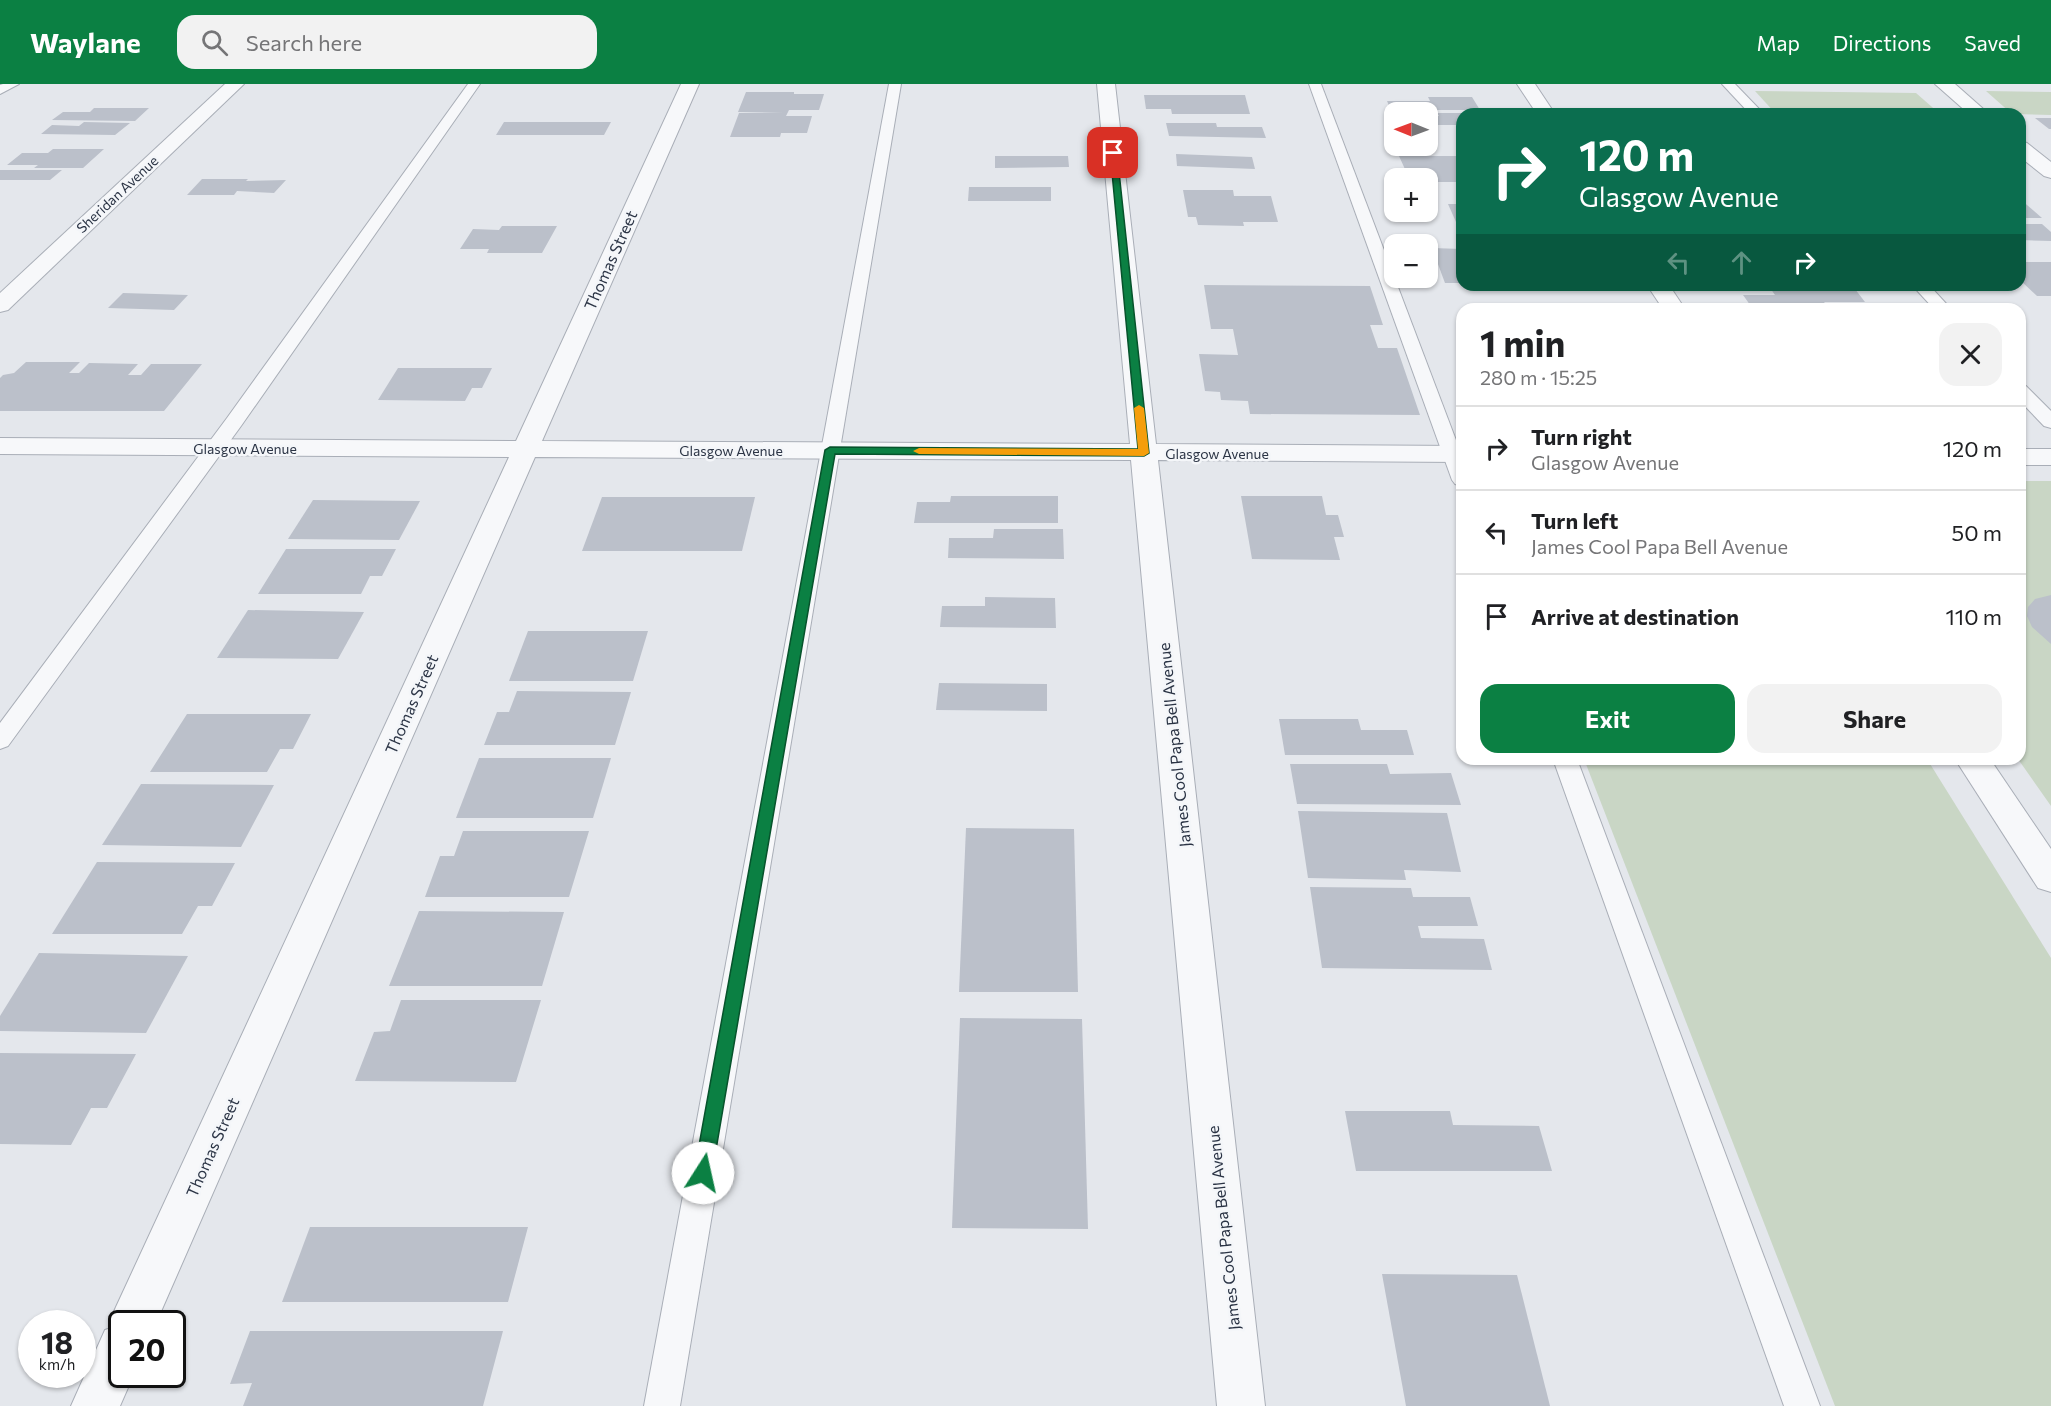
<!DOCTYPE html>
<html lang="en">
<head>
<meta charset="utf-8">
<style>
	:root { --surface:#fff; --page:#f2f2f2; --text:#202124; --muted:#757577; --line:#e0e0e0; --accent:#0b8043 }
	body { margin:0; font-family:Commissioner,sans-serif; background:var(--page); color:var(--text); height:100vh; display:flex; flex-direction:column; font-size:22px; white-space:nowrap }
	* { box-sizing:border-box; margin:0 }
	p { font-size:20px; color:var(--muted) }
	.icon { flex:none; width:33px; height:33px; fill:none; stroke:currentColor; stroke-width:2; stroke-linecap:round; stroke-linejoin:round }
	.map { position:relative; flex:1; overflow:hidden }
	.panel { position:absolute; left:1456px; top:219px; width:570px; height:462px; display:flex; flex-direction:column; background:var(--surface); border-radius:18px; box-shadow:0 2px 4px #0004 }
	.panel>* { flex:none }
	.hud { position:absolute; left:1456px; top:24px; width:570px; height:183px; border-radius:18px; box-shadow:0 2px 4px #0004; background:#0b6e4f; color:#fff; overflow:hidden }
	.needle { width:39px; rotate:271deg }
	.tools { position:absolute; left:1384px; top:18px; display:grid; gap:12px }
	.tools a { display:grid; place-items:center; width:54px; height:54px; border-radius:12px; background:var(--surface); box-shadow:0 2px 4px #0004; font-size:30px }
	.speed { position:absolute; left:18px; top:1226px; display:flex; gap:12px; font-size:30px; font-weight:700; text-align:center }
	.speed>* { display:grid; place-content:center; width:78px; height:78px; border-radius:50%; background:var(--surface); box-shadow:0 2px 4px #0004; line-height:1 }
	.speed small { font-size:15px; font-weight:400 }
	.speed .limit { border:3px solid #111; border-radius:9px; background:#fff; color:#111 }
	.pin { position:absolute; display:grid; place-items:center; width:51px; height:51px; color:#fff; margin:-26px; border-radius:12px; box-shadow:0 3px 9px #0006 }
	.me { position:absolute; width:66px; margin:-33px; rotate:10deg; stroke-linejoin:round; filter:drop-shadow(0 0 4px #0008) }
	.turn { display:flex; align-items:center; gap:21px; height:126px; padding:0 24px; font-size:27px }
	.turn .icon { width:78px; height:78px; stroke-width:2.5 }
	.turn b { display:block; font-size:42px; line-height:51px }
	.lanes { display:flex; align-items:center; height:57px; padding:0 24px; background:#0003; justify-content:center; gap:30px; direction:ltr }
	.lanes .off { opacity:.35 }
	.round { display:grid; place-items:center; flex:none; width:63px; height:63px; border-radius:18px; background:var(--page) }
	.summary { display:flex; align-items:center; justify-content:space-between; height:102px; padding:0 24px }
	h1 { font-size:36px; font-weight:700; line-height:45px }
	.primary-button { display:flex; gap:12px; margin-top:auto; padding:12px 24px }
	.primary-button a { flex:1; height:69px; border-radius:18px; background:var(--accent); color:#fff; font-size:24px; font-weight:700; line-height:69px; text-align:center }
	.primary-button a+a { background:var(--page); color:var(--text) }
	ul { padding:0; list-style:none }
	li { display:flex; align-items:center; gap:18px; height:84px; padding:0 24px; border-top:2px solid var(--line) }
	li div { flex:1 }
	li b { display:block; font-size:22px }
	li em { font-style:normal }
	header { display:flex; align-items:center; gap:36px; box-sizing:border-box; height:84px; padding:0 30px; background:var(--accent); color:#fff }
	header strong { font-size:28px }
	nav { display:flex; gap:33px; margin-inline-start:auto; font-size:21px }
	.search { width:420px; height:54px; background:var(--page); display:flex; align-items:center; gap:15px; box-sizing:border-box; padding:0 21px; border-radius:18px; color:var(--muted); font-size:22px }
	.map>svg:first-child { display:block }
	.green { fill:#c9d6c5 }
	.building { fill:#bbc0ca }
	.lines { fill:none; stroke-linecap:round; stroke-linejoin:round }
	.service-casing { stroke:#a9aeb7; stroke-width:2 }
	.minor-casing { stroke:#a9aeb7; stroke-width:2 }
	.service { fill:#f7f8fa; fill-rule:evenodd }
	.minor { fill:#f7f8fa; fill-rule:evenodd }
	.route { fill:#0b8043; stroke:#07532c; stroke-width:1.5 }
	.slow { fill:#f59e0b }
	.labels { text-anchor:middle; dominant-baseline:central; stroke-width:5; stroke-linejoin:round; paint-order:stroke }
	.far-street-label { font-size:14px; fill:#2b3445; stroke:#f4f6f9 }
	.street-label { font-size:16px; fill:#2b3445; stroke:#f4f6f9 }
</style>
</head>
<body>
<header>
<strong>Waylane</strong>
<div class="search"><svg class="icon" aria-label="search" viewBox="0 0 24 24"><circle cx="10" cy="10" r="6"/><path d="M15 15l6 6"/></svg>Search here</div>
<nav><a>Map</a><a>Directions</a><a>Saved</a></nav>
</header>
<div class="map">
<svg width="2051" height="1322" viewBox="0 0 2051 1322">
	<rect width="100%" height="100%" fill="#e4e7ec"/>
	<g class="green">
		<path d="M1755 7 1916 9 1940 30H1776Z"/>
		<path d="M1986 7 2051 8V31L2012 30Z"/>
		<path d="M2021 397H2051V722L2018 675H2020Z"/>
		<path d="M1584 675H1927L2051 874V1322H1835Z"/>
	</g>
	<g class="building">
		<path d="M746 8H794V10H824L819 26H789L786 32H812L807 49H781L780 53H730L739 29H783L738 28Z"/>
		<path d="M1144 11H1245L1250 30H1172L1171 25H1146Z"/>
		<path d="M1428 13H1472L1480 26H1391L1387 17H1430Z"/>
		<path d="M94 24H149L135 37 52 36 63 28H90Z"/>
		<path d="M1437 29H1462V41H1428V32H1439Z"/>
		<path d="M2035 34H2051V45H2049Z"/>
		<path d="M84 38 130 39 115 51 41 50 52 41 79 42Z"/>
		<path d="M504 38H611L604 51H496Z"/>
		<path d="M1166 39H1216L1217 43H1262L1266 54 1169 52Z"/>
		<path d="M53 65H104L83 84H34L38 81H7L22 69H48Z"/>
		<path d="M1176 70 1252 73 1255 85 1177 82Z"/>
		<path d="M995 72H1068L1069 83 995 84Z"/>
		<path d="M1399 72H1462V98H1428V94H1409Z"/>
		<path d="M0 86H62L50 96H0Z"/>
		<path d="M202 95H248L246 97 286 96 274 109 237 107 234 111H187Z"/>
		<path d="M969 103H1051V117H968Z"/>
		<path d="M1183 106H1233L1234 112H1271L1278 138H1243L1244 142 1198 141 1196 133H1188Z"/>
		<path d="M2020 115 2042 134H2020Z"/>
		<path d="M1448 120H1462V138H1456Z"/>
		<path d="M2020 140H2042L2051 148V157L2020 156Z"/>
		<path d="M502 142H557L542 169H487L489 165H460L473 145 499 146Z"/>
		<path d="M1432 164 1462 165V199H1445Z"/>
		<path d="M2020 178H2051V212H2037L2020 196Z"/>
		<path d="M1204 201 1370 202 1383 241H1370L1378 264H1397L1420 331 1250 330 1248 317 1221 316 1220 308 1205 307 1199 270 1238 271 1233 245H1211Z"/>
		<path d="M1768 201H1812L1815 205H1855L1865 218H1824L1830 225H1753L1743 211H1775Z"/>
		<path d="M123 209 188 211 174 226 108 224Z"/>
		<path d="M26 278H80L69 289H79L89 279 138 280 128 291H141L151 280H202L164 327H0V294L3 291 14 289Z"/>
		<path d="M398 284H492L482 304H472L465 317 378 316Z"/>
		<path d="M951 412H1058V439H914L917 418H950Z"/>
		<path d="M1241 412H1322L1326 431H1338L1344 453H1334L1340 476 1252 475Z"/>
		<path d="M602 413H755L742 467H582Z"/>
		<path d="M313 416 420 417 399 456 288 455Z"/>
		<path d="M994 445H1063L1064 475 948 474 949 454H993Z"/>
		<path d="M286 465H396L382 492H370L361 510H258Z"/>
		<path d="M2051 511V560L2032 543 2027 532 2028 523 2035 515Z"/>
		<path d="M985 513 1055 514 1056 544 940 543 942 522H985Z"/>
		<path d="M248 526 364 528 338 575 217 574Z"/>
		<path d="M528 547H648L633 597H509Z"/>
		<path d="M939 599 1047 600V627L936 626Z"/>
		<path d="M517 607 631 608 615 661H484L497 628H509Z"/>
		<path d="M187 630H311L293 665H280L267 688H150Z"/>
		<path d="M1279 635H1358L1361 646H1407L1414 671H1285Z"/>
		<path d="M479 674H611L593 734H456Z"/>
		<path d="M1290 680H1387L1390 690 1451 689 1461 721 1297 720Z"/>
		<path d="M141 700 274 701 241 763 102 761Z"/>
		<path d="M1298 727 1447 729 1461 788 1404 786 1406 796 1308 794Z"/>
		<path d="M966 744 1074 745 1078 908H959Z"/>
		<path d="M463 747H589L569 813H425L440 772H454Z"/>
		<path d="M97 778 235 779 212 822H198L182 850H52Z"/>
		<path d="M1310 803 1411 804 1413 813H1470L1478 842H1418L1421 854 1484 855 1492 886 1322 884Z"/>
		<path d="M419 827 564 828 542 902H389Z"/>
		<path d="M39 869 188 872 146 949 0 947V932Z"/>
		<path d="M401 916H541L516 998 355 997 374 948 390 947Z"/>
		<path d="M960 934 1082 935 1088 1145 952 1144Z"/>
		<path d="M0 969 136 970 107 1024H91L71 1061 0 1060Z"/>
		<path d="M1345 1027H1450L1453 1041 1539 1042 1552 1087H1356Z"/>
		<path d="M310 1143H528L508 1218H282Z"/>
		<path d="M1382 1190 1517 1191 1550 1322H1406Z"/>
		<path d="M250 1247H503L483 1322H243L252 1299 230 1300Z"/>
	</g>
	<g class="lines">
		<g class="service-casing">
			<g id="service">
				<path d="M3 0H19L0 10V1Z"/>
				<path d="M468 0H480L241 342 8 662 0 665V639L227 334Z"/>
				<path d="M889 0H901L680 1322H644Z"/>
				<path d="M1309 0H1321L1462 372V402L1455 400 1452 396Z"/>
				<path d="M1722 0H1735L1764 30H1750Z"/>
				<path d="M1912 201H1929L1951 225H1934Z"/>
				<path d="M2020 301 2026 302 2051 327V344L2044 342 2020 317Z"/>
				<path d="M1553 675H1577L1820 1322H1784Z"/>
			</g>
		</g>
		<g class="minor-casing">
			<g id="minor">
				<path d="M225 0H244L8 226 0 228V209Z"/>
				<path d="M681 0H699L542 357 1130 360 1097 0H1115L1156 360 1462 362V378L1158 376 1265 1322H1217L1131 376 535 373 156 1239H122V1290H134L120 1322H71L105 1246 111 1244 109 1239 116 1223 509 373 0 370V354L516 357Z"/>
				<path d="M1517 0H1535L1555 30H1537Z"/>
				<path d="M1935 0H1955L1989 30H1969Z"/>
				<path d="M2020 57 2027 59 2051 78V94L2044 92 2020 73Z"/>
				<path d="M1647 201H1669L1685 225H1663Z"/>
				<rect x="2020" y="365" width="31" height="16"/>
				<path d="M1955 675H1990L2051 765V808L2038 804Z"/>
			</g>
		</g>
		<use href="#service" class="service"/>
		<use href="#minor" class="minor"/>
	</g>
	<path class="route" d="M1110 67 1117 69 1149 369 1144 372 835 370 712 1089 709 1095 703 1097 696 1095 694 1089 825 366 830 363 1138 365Z"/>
	<path class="slow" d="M1139 321 1144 324 1149 369 1144 372 919 370 913 367 919 364 1138 365 1134 324Z"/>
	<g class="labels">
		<g class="far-street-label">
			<text transform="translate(117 110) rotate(-43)">Sheridan Avenue</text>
			<text x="245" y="364">Glasgow Avenue</text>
			<text x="731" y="366">Glasgow Avenue</text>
			<text x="1217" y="369">Glasgow Avenue</text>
		</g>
		<g class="street-label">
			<text transform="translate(610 176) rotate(-66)">Thomas Street</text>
			<text transform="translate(411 620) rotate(-66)">Thomas Street</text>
			<text transform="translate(1174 661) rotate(-96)">James Cool Papa Bell Avenue</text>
			<text transform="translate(212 1063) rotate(-66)">Thomas Street</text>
			<text transform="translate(1223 1144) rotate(-96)">James Cool Papa Bell Avenue</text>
		</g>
	</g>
</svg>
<div class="tools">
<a><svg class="needle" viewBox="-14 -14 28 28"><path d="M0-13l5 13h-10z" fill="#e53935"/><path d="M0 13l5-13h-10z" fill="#757577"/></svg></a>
<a>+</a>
<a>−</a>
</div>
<div class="speed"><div>18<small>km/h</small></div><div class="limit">20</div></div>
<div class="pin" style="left:1113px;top:69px;background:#d93025"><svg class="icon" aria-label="arrive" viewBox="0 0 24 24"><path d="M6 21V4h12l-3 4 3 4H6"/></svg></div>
<svg class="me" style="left:703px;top:1089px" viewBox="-20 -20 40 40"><circle r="19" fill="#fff"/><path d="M0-13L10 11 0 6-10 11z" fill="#0b8043"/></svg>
<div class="hud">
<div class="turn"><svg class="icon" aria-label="right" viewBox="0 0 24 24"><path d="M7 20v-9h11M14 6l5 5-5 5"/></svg><div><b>120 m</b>Glasgow Avenue</div></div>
<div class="lanes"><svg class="icon off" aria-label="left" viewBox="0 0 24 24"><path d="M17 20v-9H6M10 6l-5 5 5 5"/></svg><svg class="icon off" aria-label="ahead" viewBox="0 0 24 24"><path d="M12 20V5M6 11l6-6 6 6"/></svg><svg class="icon" aria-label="right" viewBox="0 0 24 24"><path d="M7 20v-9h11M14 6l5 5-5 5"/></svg></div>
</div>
<section class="panel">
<div class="summary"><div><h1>1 min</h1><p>280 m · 15:25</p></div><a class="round"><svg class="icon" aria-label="close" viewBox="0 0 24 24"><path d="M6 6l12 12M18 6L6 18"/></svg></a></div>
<ul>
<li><svg class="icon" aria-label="right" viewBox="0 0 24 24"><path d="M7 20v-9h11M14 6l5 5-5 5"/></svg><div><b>Turn right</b><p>Glasgow Avenue</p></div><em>120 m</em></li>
<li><svg class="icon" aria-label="left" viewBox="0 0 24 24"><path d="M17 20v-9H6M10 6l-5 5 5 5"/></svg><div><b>Turn left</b><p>James Cool Papa Bell Avenue</p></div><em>50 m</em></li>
<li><svg class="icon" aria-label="arrive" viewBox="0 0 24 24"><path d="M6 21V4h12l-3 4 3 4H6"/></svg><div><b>Arrive at destination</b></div><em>110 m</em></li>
</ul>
<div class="primary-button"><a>Exit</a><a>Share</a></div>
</section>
</div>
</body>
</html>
